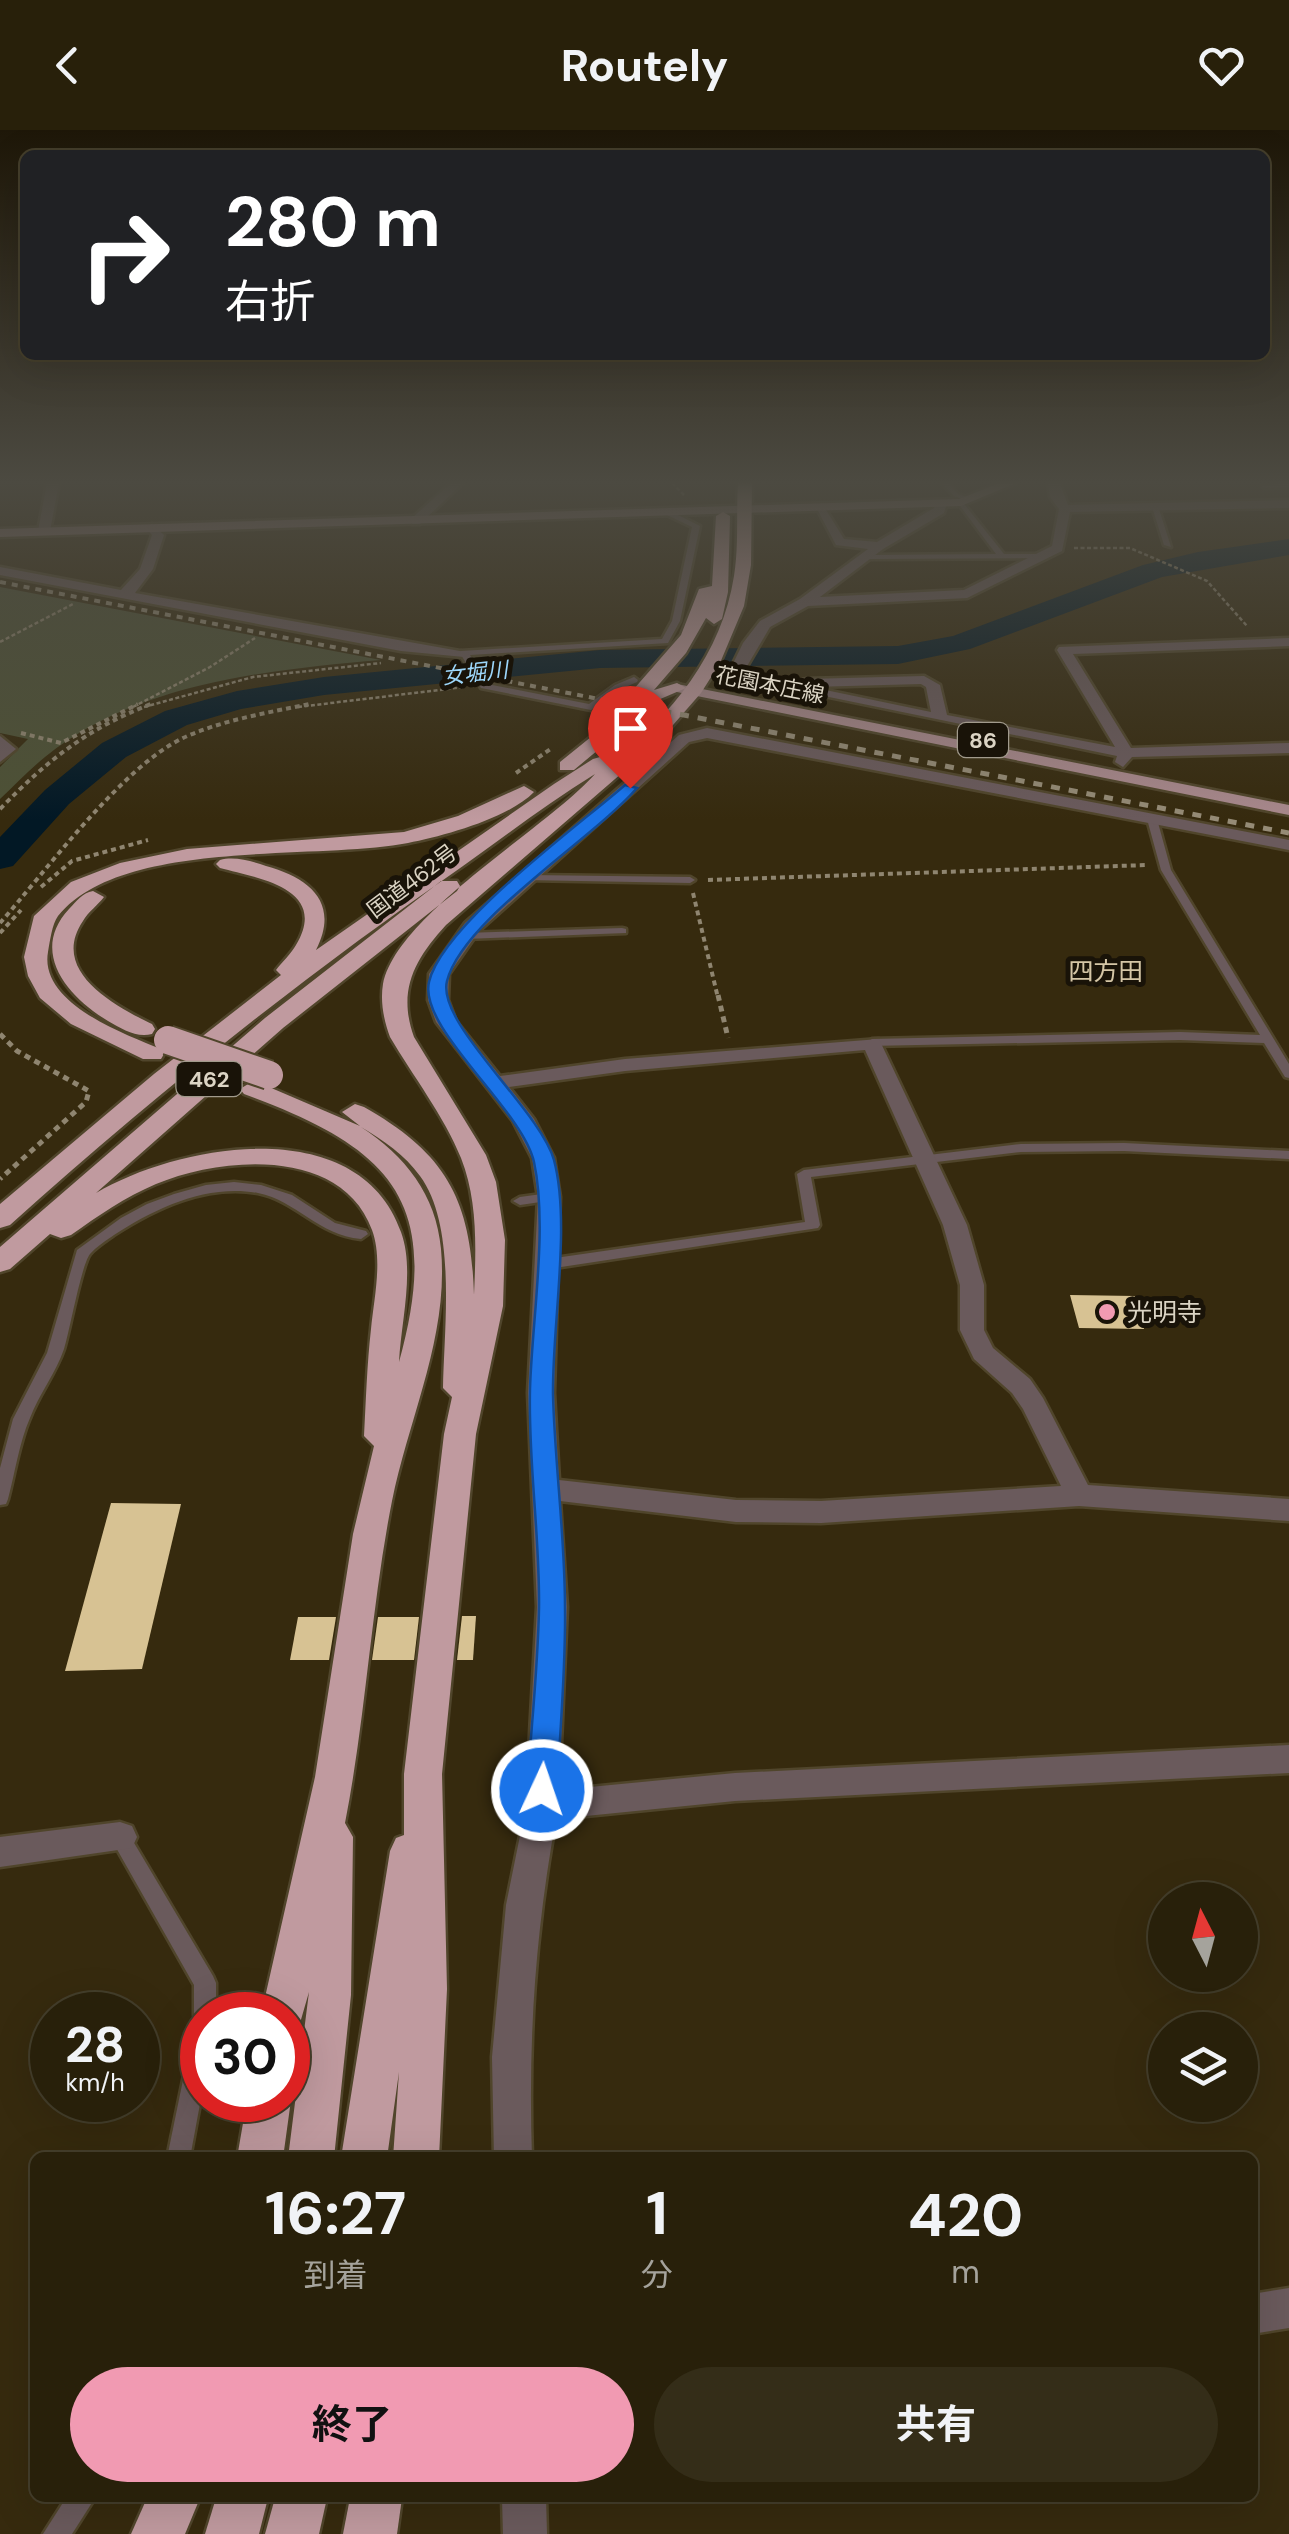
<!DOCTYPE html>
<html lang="ja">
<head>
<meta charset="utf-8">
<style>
	:root { --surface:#28200a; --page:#342d18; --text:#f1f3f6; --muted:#a5a39c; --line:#443e2b; --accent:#f19ab2 }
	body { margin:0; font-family:"DM Sans","Noto Sans JP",sans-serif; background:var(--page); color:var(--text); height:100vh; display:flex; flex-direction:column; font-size:38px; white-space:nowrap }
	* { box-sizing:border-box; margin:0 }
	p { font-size:32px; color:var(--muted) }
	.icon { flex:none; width:55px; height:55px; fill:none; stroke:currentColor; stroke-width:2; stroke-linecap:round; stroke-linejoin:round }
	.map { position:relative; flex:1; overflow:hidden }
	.panel { position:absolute; left:30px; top:2022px; width:1228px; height:350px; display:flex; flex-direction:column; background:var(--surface); border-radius:15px; box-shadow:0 10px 40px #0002,0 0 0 2px var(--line) }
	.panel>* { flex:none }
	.banner { position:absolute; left:20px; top:20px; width:1250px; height:210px; border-radius:15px; box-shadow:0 10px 40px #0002,0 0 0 2px var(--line); background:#202124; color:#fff; overflow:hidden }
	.needle { width:65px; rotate:354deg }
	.controls { position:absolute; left:1148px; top:1752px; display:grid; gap:20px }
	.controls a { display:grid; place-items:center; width:110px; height:110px; border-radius:50%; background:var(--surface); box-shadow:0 10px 40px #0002,0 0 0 2px var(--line); font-size:50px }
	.speed { position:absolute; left:30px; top:1862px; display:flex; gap:20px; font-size:50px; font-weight:700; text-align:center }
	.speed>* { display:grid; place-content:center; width:130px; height:130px; border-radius:50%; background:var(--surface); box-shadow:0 10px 40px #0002,0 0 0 2px var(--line); line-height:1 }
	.speed small { font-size:25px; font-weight:400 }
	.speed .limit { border:15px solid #d22; background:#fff; color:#111 }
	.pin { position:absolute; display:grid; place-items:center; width:85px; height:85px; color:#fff; margin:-102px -42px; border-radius:50% 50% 50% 0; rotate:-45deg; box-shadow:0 0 10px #0007 }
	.pin .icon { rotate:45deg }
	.me { position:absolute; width:110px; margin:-55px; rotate:3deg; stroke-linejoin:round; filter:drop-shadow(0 0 8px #0008) }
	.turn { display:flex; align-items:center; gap:35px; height:210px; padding:0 40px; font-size:45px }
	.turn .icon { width:130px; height:130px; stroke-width:2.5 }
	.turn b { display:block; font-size:70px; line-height:85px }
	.eta { display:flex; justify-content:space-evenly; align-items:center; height:170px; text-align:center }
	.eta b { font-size:60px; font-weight:700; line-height:70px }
	.action { display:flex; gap:20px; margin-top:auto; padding:20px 40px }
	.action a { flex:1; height:115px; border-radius:60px; background:var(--accent); color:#111; font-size:40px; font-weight:700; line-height:115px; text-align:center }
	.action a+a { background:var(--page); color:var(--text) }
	header { display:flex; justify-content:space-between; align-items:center; height:130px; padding:0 40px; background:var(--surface); font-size:45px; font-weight:700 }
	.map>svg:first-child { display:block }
	.green { fill:#4d5135 }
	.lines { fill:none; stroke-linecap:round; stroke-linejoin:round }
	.river { fill:#021825; fill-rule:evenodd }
	.building { fill:#d7c293 }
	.lane-casing { stroke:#50452b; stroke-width:5 }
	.street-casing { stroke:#50452b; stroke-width:5 }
	.secondary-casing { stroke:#50452b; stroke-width:5 }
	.primary-casing { stroke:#50452b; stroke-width:5 }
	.highway-casing { stroke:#50452b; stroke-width:5 }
	.path-far2 { stroke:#8f8570; stroke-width:2.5; stroke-dasharray:4 2.5; stroke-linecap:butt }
	.path-far1 { stroke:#8f8570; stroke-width:4; stroke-dasharray:5 4; stroke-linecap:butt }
	.path { stroke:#8f8570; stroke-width:5; stroke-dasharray:6 5; stroke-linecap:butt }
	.lane { fill:#6a5a5c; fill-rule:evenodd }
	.street { fill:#6a5a5c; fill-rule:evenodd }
	.secondary { fill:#8d7477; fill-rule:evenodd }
	.primary { fill:#a8888c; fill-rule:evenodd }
	.highway { fill:#c09a9f; fill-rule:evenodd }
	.rail-far1 { stroke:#958b76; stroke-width:4; stroke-dasharray:6 6; stroke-linecap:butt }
	.rail { stroke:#958b76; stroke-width:5; stroke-dasharray:9 9; stroke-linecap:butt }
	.highway-bridge-casing { stroke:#50452b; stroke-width:32; stroke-linecap:butt }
	.highway-bridge { stroke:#c09a9f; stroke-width:28 }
	.route { fill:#1a73e8; stroke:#114b97; stroke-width:2.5 }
	.poi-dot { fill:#f19ab2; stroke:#191308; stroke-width:4 }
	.labels { text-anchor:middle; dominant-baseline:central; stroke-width:10; stroke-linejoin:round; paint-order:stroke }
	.far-water-label { font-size:22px; font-style:italic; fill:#9dd7fb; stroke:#191308 }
	.far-street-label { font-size:22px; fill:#dbd4c4; stroke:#191308 }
	.shield { fill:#191308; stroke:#a19a8c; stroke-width:2.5 }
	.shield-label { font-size:22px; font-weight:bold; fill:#dbd4c4 }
	.far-quarter-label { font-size:25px; fill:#d5c6a6; stroke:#191308 }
	.poi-label { font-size:25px; fill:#dbd4c4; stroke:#191308; text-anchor:start }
</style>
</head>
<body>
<header><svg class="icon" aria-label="back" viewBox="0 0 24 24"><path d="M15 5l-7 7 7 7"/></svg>Routely<svg class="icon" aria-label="heart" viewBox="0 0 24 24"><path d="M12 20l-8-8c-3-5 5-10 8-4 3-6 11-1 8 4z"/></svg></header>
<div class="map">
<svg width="1289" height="2404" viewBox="0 0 1289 2404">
	<rect width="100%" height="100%" fill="#362a0e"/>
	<path class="green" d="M0 457 381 530C267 540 137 553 45 627 29 640 15 655 0 669V637L28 609 0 603Z"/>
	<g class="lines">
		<path class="river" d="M1289 409V425L1162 447 970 519 898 534 600 538 324 565 241 579 187 595 126 627 69 674 13 736 0 739V707L45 660 102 613 165 581 237 561 324 547 600 520 898 516 953 506 1143 435 1198 422Z"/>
	</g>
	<g class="building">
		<path d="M1070 1165 1135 1166 1144 1199 1079 1198Z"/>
		<path d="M111 1373 181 1374 142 1539 65 1541Z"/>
		<path d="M462 1486H476L473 1530H457Z"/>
		<path d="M298 1487H336L329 1530H290Z"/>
		<path d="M378 1487H419L414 1530H372Z"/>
	</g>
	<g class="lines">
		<g class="lane-casing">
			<g id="lane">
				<path d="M942 353H949L958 364 972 369 968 371 954 366Z"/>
				<path d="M1289 353V357L1265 358 1262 356Z"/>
				<path d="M961 370 1004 424H1045L1049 426 1045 428 867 429 863 427 867 425 996 424 957 372Z"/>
				<path d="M1152 377 1159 379 1171 417 1164 415Z"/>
				<path d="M670 381 700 396 680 491 668 513 470 525 487 554 589 574 615 555 634 547 638 550 637 552 621 559 591 580 481 558 460 523 461 521 662 509 672 491 692 397 667 385Z"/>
				<path d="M771 548 802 551 806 554 802 557 768 553 767 551Z"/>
				<path d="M1152 686 1157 689 1171 740 1289 934V948L1285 947 1264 913 1180 910 868 916 866 913 872 909 1180 902 1260 905 1161 740 1147 689Z"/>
				<path d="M529 745 690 747 695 750 690 753 525 750V746Z"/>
				<path d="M622 798 626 799V803L465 809 459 806 465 803Z"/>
				<path d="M1124 1013 1289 1021V1029L1124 1021 1021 1022 811 1047 820 1095 818 1098 548 1139 541 1134 548 1129 805 1092 797 1044 804 1040 1021 1014Z"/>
				<path d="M234 1052 261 1055 292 1065 335 1093 366 1101 368 1104 361 1109C318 1105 297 1071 258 1063 206 1054 156 1078 114 1105 107 1110 96 1117 90 1124 81 1136 70 1200 64 1219 56 1243 39 1264 30 1288 19 1313 15 1343 8 1369L6 1374 0 1375V1338L13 1289 47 1223 77 1120 121 1088 147 1074 174 1064 206 1055Z"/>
				<path d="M549 1063 556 1067 554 1070 520 1075 513 1071 520 1067Z"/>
				<path d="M120 1698 127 1701 213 1846 216 1853V1885H202V1895L197 1893 194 1885V1855L110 1707 113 1701Z"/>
				<path d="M202 1900V1963L190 2028H167L191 1911 194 1903Z"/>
				<path d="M66 2368H95L72 2404H43Z"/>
			</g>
		</g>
		<g class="street-casing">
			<g id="street">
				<path d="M47 353H59L50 401 44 405 38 401Z"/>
				<path d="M451 353H463L420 394H412V388Z"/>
				<path d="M1048 353H1060L1068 375 1289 370V378L1070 382 1062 421 967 468 808 476 770 497 743 543 801 555 802 550 807 549 924 546 940 555 947 585 1115 617 1057 520 1059 517 1289 508V516L1073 524 1131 618 1289 613V623L1132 627 1123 637 1115 632 1117 626 727 546 743 513 760 491 800 469 868 419 836 415 815 375H823L844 409 877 412 934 378 937 371 947 373 944 383 883 419 820 467 964 460 1052 416 1059 379 1050 367ZM921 554 926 557 931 582 811 557Z"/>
				<path d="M152 394 164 405 153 439 135 463 471 523 464 527 401 521 0 445V437L121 460 140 439 152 405 146 398Z"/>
				<path d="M707 598 1289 710V720L707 608 689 612 479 801 449 844 448 870 456 891 500 946 625 929 879 909 967 1095 984 1155V1200L993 1218 1030 1249 1043 1268 1088 1355 1289 1369V1391L1079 1376 821 1393 736 1392 560 1371 567 1477 559 1660 735 1643 1289 1615V1643L735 1671 556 1689C535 1804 528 1911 532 2028H494L492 1927 506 1775 526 1676 537 1477 528 1263 538 1067 532 1028 513 991 436 892 428 870 429 844 465 793 679 605ZM865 920 943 1095 960 1155V1200L974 1229 1012 1263 1023 1279 1061 1356 821 1371 736 1370 559 1350 554 1263 560 1067 554 1028 534 989 509 957 625 941Z"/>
				<path d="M0 606 16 619 0 632Z"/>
				<path d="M120 1692 132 1696 137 1707 132 1718 0 1737V1707Z"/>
				<path d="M1289 2158V2198L1252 2204V2164Z"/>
				<path d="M502 2368H546L547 2404H503Z"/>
			</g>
		</g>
		<g class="secondary-casing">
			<path id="secondary" d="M1000 353H1016L961 376 0 407V399L959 369Z"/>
		</g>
		<g class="primary-casing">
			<path id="primary" d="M677 554 1289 675V685L672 561 670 558Z"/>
		</g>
		<g class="highway-casing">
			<g id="highway">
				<path d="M738 353H752L751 435 744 476 720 533 701 563 659 611 446 795C415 829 397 860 414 907L486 1025 496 1052 505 1110 503 1176 476 1304 442 1644 447 1859 439 2028H393L399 1942 387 2028H341L390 1721 396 1708 404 1705V1644L444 1304 452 1267 443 1258C444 1198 457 1096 420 1046 405 1025 383 1010 361 997 405 1026 436 1064 441 1119 449 1206 409 1287 392 1371 371 1477 366 1586 345 1693L353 1707 351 1865 334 2028H288L309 1862 298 1900 288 1905V1885H261L315 1647 353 1404 374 1316 364 1306C366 1270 367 1234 371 1199 374 1168 383 1130 372 1100 342 1017 223 1026 156 1054 125 1067 98 1086 71 1105L61 1108 50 1104 10 1139 0 1142V1117L265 888 441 751H457L460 756 457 761 283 898 96 1063C181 1013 359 982 401 1102 415 1140 401 1192 399 1232 444 1070 391 1018 244 964L240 959 253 951 262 954 360 996 342 982 355 974 364 977C447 1024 471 1070 474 1165 476 1119 478 1071 461 1028 444 986 413 946 390 907 384 891 380 872 383 854 397 784 546 699 595 644 549 672 507 705 463 736 304 846 153 966 10 1095L0 1098V1074L154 944 281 845 276 840C282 832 291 824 296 815 330 758 257 748 220 738L216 734 220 730C234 726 252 731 266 736 310 748 340 773 316 820L554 654 593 629 600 627 609 632C672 587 722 523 734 446 739 415 736 384 738 353Z"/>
				<path d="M723 382 730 386 728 462 722 489 714 494 706 488 686 523 654 560 677 553 686 558 658 570 574 640H560V632L633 573 626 568 681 505 699 459 712 456 716 386Z"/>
				<path d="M524 656 534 662C509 688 444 706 408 713 316 731 122 707 58 786 52 794 50 811 48 822 39 873 124 904 161 919L164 924 161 929H143L71 894 40 868 28 846 24 827 34 786 71 752 120 733 187 719 404 702 458 686Z"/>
				<path d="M93 761 104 767C98 775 88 782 83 791 49 841 115 876 152 894L155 899 152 904C136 908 122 899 108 891 68 867 29 822 69 779 77 771 82 763 93 761Z"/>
				<path d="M288 1961 291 1970 283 2028H237L247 1970H288Z"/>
				<path d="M147 2368H200L185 2404H131Z"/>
				<path d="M216 2368H268L259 2404H205Z"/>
				<path d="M275 2368H327L319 2404H265Z"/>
				<path d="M350 2368H402L397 2404H343Z"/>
			</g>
		</g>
		<g class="path-far2">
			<path d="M672 353 684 365"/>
			<path d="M1074 418H1130L1207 451 1247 496"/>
			<path d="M0 512 73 474"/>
			<path d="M133 577 210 537 255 508"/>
			<path d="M144 577 253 547 381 533"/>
			<path d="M298 577 464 557"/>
		</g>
		<g class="path-far1">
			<path d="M21 603 61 613 138 574"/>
			<path d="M516 643 552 618"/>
			<path d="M0 679C48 630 86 599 151 574"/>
			<path d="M708 750 1147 735"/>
			<path d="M41 757 72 731 148 710"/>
			<path d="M693 763 718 868"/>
			<path d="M0 793C46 741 123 636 183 608 222 590 267 583 309 574"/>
			<path d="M0 803 21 780"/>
		</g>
		<g class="path">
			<path d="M718 865 728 908"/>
			<path d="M0 904 17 921 89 961 86 972 0 1049"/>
		</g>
		<use href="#lane" class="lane"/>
		<use href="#street" class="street"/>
		<use href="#secondary" class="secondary"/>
		<use href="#primary" class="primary"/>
		<use href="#highway" class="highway"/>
		<path class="rail-far1" d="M0 452 640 577"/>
		<path class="rail" d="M627 574 1289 703"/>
		<g class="highway-bridge-casing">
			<path id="highway-bridge" d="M168 910 269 945"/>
		</g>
		<use href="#highway-bridge" class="highway-bridge"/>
	</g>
	<linearGradient id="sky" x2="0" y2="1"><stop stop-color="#1e1708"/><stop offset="0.51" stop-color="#4c4a41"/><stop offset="1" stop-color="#4c4a41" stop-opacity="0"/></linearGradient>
	<rect width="1289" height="690" fill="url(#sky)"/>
	<path class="route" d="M625 655 637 658C592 710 463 789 447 851 436 893 540 980 554 1030 571 1094 552 1196 553 1265 555 1336 565 1407 565 1477 566 1538 560 1599 557 1660L552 1669 542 1673 532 1669 527 1660C531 1599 538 1538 539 1478 540 1405 528 1332 530 1259 532 1190 548 1097 534 1032 522 979 418 898 429 852 442 795 578 696 625 655Z"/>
	<circle class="poi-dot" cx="1107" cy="1182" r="10"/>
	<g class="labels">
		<g class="far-water-label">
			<text transform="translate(475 543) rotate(-6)">女堀川</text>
		</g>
		<g class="far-street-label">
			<text transform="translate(770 555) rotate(11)">花園本庄線</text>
			<text transform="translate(412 751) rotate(-37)">国道462号</text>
		</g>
		<g class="shield">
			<rect x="958" y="593" width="50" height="34" rx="8"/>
			<rect x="176.5" y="932" width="65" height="34" rx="8"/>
		</g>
		<g class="shield-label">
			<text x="983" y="610">86</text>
			<text x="209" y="949">462</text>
		</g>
		<g class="far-quarter-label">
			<text x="1106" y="841">四方田</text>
		</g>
		<g class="poi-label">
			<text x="1127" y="1182">光明寺</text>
		</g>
	</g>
</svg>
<div class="controls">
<a><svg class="needle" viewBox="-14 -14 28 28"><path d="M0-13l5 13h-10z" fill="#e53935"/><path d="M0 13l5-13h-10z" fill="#a5a39c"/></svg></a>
<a><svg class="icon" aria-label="layers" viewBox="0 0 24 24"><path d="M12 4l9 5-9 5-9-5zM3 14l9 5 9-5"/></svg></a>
</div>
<div class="speed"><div>28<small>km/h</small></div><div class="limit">30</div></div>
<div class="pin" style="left:630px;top:658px;background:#d93025"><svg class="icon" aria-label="arrive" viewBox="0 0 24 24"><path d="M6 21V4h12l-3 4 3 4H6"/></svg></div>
<svg class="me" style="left:542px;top:1660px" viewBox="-20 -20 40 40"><circle r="17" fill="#1a73e8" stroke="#fff" stroke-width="3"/><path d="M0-11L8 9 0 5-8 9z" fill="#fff"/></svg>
<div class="banner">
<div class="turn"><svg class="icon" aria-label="right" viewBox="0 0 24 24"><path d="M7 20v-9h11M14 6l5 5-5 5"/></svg><div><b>280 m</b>右折</div></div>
</div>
<section class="panel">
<div class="eta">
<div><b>16:27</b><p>到着</p></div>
<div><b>1</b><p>分</p></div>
<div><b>420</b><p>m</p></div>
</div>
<div class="action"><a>終了</a><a>共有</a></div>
</section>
</div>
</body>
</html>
